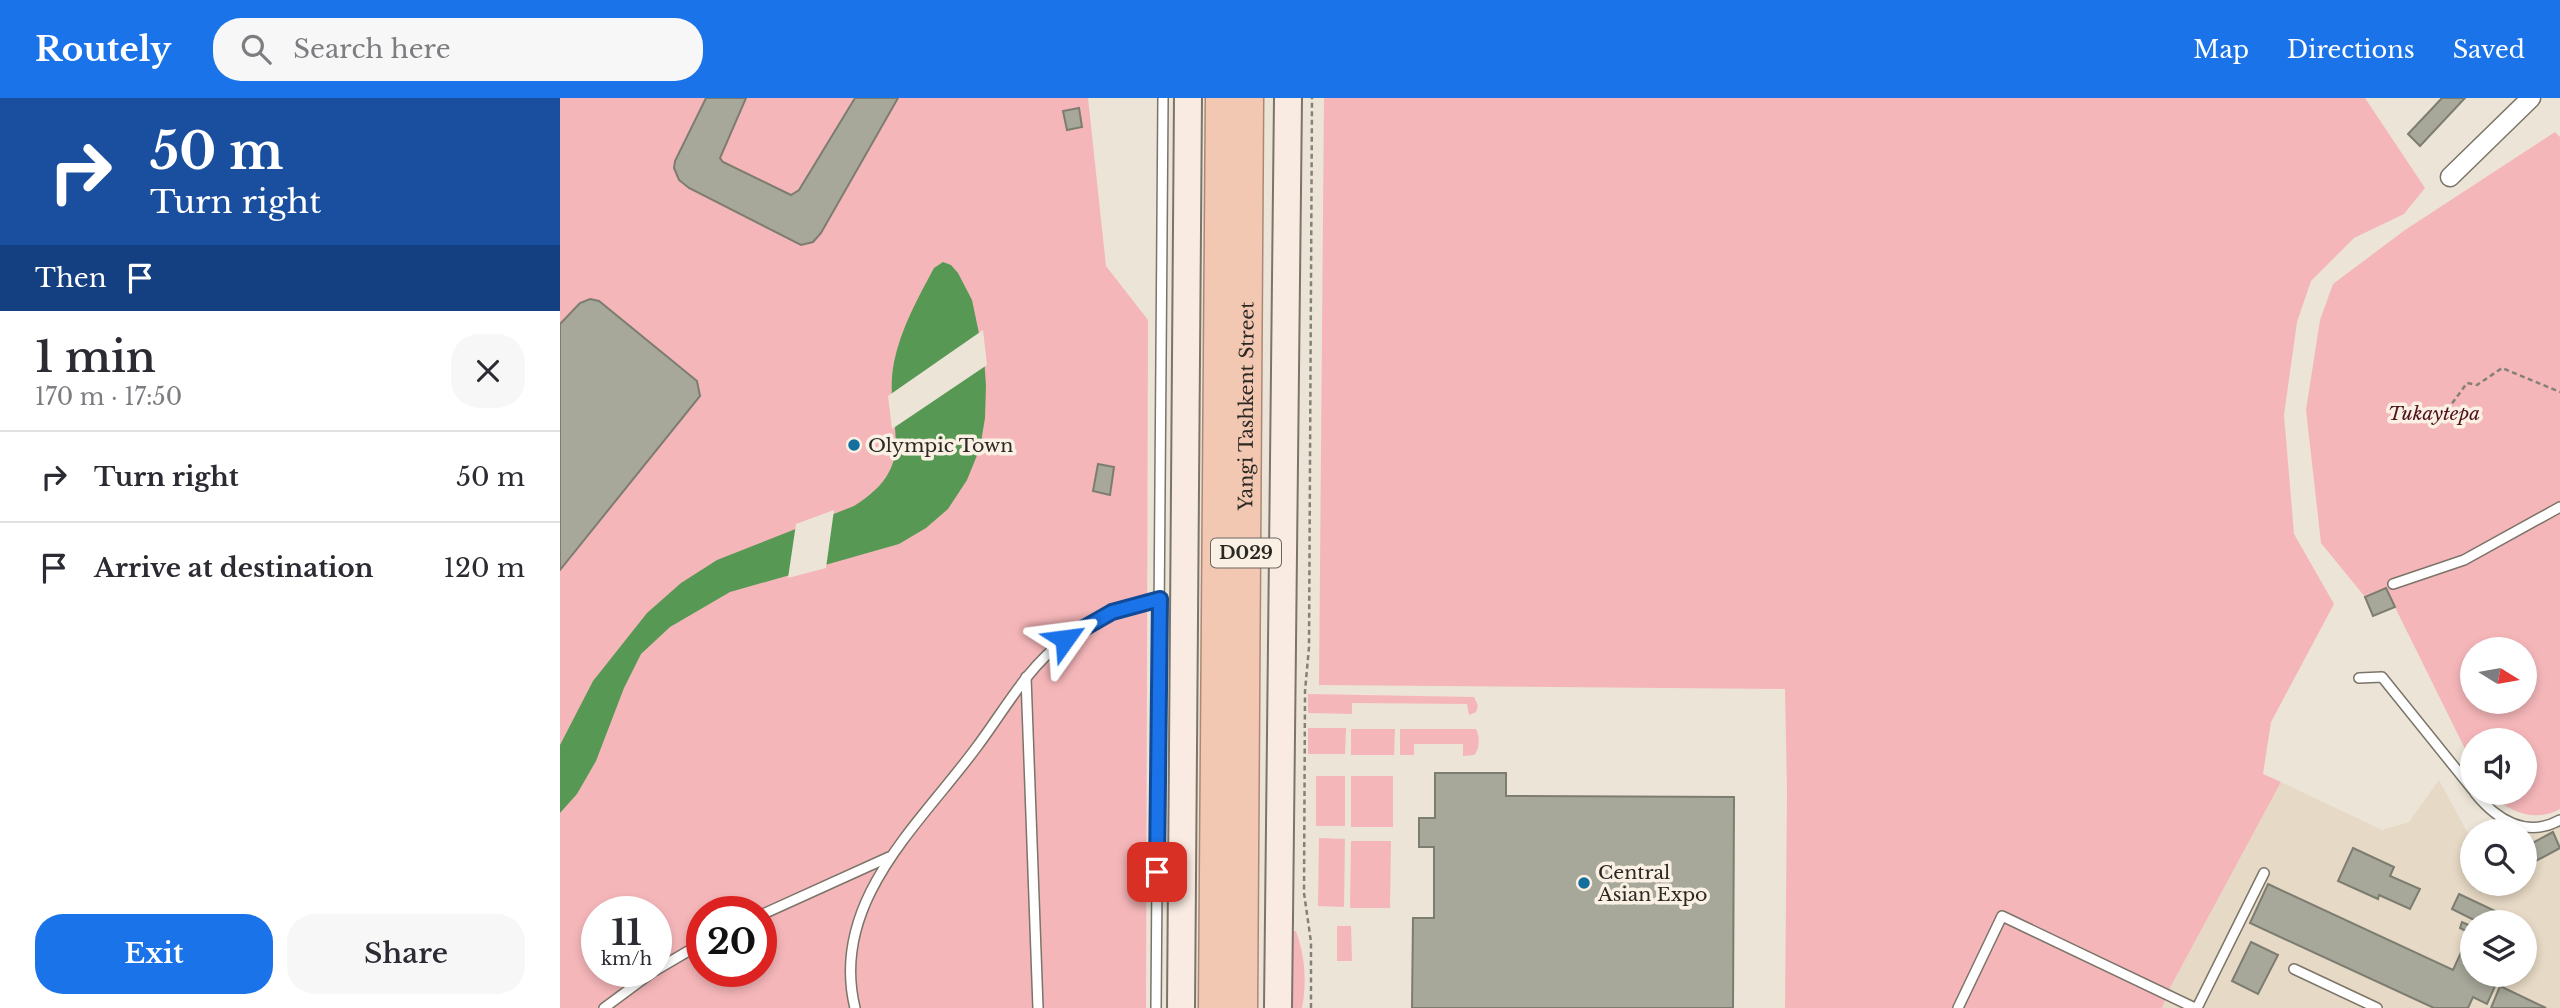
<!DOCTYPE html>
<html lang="en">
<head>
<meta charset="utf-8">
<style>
	:root { --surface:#fff; --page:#f7f7f7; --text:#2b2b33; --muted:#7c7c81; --line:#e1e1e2; --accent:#1a73e8 }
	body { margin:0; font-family:"Libre Baskerville",serif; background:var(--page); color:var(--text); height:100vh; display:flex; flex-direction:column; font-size:26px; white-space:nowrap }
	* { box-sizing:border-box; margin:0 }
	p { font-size:23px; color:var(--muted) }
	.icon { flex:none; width:38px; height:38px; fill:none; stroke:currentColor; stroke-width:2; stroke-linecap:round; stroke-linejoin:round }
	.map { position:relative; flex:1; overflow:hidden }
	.panel { display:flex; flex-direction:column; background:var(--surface); width:560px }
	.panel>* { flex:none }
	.hud { background:#1a4fa0; color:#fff; overflow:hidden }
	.needle { width:46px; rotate:101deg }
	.tools { position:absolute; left:1900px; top:539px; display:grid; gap:14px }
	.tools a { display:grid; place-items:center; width:77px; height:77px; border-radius:50%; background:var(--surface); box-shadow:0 4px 10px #0003; font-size:35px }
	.speed { position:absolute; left:21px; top:798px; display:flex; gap:14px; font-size:35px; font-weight:700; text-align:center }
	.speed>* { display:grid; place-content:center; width:91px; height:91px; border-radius:50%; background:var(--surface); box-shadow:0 4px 10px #0003; line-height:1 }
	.speed small { font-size:18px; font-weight:400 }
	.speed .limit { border:10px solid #d22; background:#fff; color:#111 }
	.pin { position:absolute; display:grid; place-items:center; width:60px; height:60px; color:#fff; margin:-30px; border-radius:14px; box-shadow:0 4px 10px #0006 }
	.me { position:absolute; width:77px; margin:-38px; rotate:59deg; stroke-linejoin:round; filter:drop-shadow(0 0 5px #0008) }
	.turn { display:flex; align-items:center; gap:24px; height:147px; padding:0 35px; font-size:32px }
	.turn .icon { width:91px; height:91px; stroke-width:2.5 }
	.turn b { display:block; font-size:49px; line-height:60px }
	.then { display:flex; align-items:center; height:66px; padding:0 35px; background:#0003; gap:14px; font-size:26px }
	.round { display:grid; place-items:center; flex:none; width:74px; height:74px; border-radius:28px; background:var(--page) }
	.overview { display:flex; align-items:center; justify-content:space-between; height:119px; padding:0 35px }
	h1 { font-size:42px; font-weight:600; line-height:52px }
	.cta { display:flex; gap:14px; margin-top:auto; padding:14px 35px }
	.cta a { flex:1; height:80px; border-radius:28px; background:var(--accent); color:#fff; font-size:28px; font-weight:600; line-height:80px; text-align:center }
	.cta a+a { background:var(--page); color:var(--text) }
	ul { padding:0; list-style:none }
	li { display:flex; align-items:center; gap:21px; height:91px; padding:0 35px; border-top:2px solid var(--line) }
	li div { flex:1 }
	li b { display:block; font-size:26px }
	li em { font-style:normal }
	header { display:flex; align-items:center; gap:42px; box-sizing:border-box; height:98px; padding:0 35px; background:var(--accent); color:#fff }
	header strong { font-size:33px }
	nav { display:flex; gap:38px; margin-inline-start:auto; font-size:24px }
	.search { width:490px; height:63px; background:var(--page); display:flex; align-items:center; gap:18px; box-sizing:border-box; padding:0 24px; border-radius:28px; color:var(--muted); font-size:26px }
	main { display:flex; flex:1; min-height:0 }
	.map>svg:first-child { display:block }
	.built { fill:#e6d9c5; fill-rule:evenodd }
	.green { fill:#f5b6b9; fill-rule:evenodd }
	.water { fill:#579954 }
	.pier { fill:#ece4d7 }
	.building { fill:#a7a89a; stroke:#7c7d70; stroke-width:2 }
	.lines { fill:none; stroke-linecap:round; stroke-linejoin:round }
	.service-casing { stroke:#7b7468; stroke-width:12 }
	.minor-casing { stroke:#7b7468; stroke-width:21 }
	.secondary-casing { stroke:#7b7468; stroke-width:30 }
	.trunk-casing { stroke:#ab8875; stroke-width:33 }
	.path { stroke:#858077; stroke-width:2.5; stroke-dasharray:5 3.5; stroke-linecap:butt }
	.service { stroke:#fff; stroke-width:9 }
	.minor { stroke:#fff; stroke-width:18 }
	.secondary { stroke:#faebe2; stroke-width:26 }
	.trunk { stroke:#f3c8b3; stroke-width:30 }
	.route-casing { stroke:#114b97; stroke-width:18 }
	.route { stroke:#1a73e8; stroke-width:12 }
	.poi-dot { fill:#146f9e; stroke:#faf1e4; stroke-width:2.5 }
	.labels { text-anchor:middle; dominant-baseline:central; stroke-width:7; stroke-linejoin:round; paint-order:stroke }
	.shield { fill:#faf1e4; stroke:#6a655e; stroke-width:2 }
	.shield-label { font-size:18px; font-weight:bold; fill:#2c2924 }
	.street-label { font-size:19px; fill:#2c2924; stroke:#faf1e4 }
	.park-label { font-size:19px; font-style:italic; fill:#4f121c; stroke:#faf1e4 }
	.poi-label { font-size:19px; fill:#2c2924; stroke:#faf1e4; text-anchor:start }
</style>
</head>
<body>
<header>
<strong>Routely</strong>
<div class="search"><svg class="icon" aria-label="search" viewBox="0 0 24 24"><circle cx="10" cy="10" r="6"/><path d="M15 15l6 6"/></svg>Search here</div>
<nav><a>Map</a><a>Directions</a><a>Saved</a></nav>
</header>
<main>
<section class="panel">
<div class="hud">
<div class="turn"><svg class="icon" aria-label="right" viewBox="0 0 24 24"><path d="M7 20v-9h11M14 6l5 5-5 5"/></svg><div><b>50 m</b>Turn right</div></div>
<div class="then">Then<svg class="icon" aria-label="arrive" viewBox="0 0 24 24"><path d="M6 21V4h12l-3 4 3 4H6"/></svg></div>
</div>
<div class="overview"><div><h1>1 min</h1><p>170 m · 17:50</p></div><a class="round"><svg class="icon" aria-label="close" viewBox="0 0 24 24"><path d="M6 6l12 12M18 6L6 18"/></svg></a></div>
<ul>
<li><svg class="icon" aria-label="right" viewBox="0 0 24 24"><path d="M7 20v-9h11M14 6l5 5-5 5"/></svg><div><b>Turn right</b></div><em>50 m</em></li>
<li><svg class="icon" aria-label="arrive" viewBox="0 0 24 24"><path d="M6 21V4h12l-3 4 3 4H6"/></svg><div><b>Arrive at destination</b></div><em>120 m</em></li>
</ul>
<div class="cta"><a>Exit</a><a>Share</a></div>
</section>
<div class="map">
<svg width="2000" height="910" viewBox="0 0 2000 910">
	<rect width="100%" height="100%" fill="#ece4d7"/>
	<path class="built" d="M1879 682 1913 745V786H1965V738L1981 735 2000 725V910H1602L1611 888 1721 684 1822 732 1849 724ZM1913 824H1965V877H1913Z"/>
	<g class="green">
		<path d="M0 0H528L546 168 588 222 586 910H0ZM37 814H96V873H37ZM142 814H201V873H142Z"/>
		<path d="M764 0H1805L1865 90 1844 116 1794 140 1751 183 1737 224 1724 317 1734 436 1774 506 1711 624 1703 676 1721 684 1611 888 1602 910H1225L1227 693 1225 591 759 587Z"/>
		<path d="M1995 34 2000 39V711C1976 725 1948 714 1930 695H1965V642H1913V667L1826 491 1805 499 1761 445 1746 312 1760 222 1773 186 1845 132ZM1913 551H1965V604H1913Z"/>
		<path d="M748 596 914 599 918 608 916 614 909 617 907 606 792 605V616L748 615Z"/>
		<path d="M748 630H786L785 656H748Z"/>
		<path d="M791 631H835L834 657H791Z"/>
		<path d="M840 631H916C920 638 920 652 914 657L903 658V646H854V657H840Z"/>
		<rect x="756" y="678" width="29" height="50"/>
		<rect x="791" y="678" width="42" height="51"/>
		<path d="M759 740 785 741 784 809 758 808Z"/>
		<path d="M791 743H831L830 810H790Z"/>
		<path d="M777 828H791L792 863H777Z"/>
		<path d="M733 833H736C745 858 747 884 742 910H732Z"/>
	</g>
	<path class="water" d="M383 164 391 167 398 175 412 202 424 259 426 288 425 320 420 350 407 382 388 411 366 430 339 446 170 494 110 529 81 556 64 590 36 663 17 696 0 715V647L33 583 87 515 121 485 157 462 294 408C364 364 322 326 334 264 341 230 358 200 374 170Z"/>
	<g class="pier">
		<path d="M423 232 427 267 332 331 328 298Z"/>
		<path d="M274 412 266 470 228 480 236 426Z"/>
	</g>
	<g class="building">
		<path d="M146 0H186L160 60 163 64 231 97 239 92 295 0H338L261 135 253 144 241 147 129 90 119 82 114 70 115 63Z"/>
		<path d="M1882 0H1905L1860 48 1848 36Z"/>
		<path d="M519 10 522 29 507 32 503 13Z"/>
		<path d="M30 201 39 203 137 283 140 298 0 472V226L20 205Z"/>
		<path d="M538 366 554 369 550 397 533 393Z"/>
		<path d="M1826 490 1835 509 1813 518 1805 499Z"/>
		<path d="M875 675H946V698L1174 699 1173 910H852L853 820H874V749H859V720H875Z"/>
		<path d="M1993 734 2000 750 1974 764 1965 749Z"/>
		<path d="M1793 750 1834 769 1830 778 1860 791 1850 811 1819 797 1818 801 1778 783Z"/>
		<path d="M1708 786 1893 872 1910 835 1900 830 1902 824 1913 829V864L1910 871 1913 873V877H1940L1927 906 1913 899 1908 910H1874L1690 825Z"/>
		<path d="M1899 796 1952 821 1950 824H1918L1892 811Z"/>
		<path d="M1691 844 1718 857 1698 896 1672 883Z"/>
		<path d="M1940 888 1986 910H1931Z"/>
	</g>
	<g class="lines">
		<g class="service-casing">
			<g id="service">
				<path d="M1833 486 1904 462 2000 409"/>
				<path d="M466 579 478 910"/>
				<path d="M1799 580 1822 579 1913 692"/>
				<path d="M1915 695C1936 721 1966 741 2000 722"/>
				<path d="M201 817 329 759"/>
				<path d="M1734 871 1817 910"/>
				<path d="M96 872 142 845"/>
				<path d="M44 910 94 873"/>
				<path d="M295 910C269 804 360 726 416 650 444 613 466 571 503 543 532 520 565 508 600 501"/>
				<path d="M596 910 603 0"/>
				<path d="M1398 910 1442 818 1635 910"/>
				<path d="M1637 910 1704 775"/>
			</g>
		</g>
		<g class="minor-casing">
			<path id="minor" d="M1890 79 1971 0"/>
		</g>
		<g class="secondary-casing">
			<g id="secondary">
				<path d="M621 910 628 0"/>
				<path d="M718 910 728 0"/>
			</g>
		</g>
		<g class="trunk-casing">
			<g id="trunk">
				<path d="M654 910 661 0"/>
				<path id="s1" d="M682 910 688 0"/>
			</g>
		</g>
		<g class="path">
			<path d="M1874 323 1888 311 1907 285 1917 287 1942 270 2000 294"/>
			<path d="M751 910V844L744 795 745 593 749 549 752 0"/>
		</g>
		<use href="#service" class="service"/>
		<use href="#minor" class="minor"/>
		<use href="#secondary" class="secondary"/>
		<use href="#trunk" class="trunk"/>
	</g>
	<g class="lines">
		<g class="route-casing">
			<path id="route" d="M505 541 552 514 600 501 597 774"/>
		</g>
		<use href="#route" class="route"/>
	</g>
	<g class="poi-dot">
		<circle cx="294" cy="347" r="7"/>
		<circle cx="1024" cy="785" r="7"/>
	</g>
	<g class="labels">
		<rect class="shield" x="651" y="440.5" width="70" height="29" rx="5"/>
		<g class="shield-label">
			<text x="686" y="455">D029</text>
		</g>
		<g class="street-label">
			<text stroke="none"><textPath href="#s1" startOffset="602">Yangi Tashkent Street</textPath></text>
		</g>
		<g class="park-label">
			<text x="1874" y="315">Tukaytepa</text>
		</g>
		<g class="poi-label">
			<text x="308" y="347">Olympic Town</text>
			<text x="1038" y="774">Central<tspan x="1038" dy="22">Asian Expo</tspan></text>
		</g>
	</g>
</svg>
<div class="tools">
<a><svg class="needle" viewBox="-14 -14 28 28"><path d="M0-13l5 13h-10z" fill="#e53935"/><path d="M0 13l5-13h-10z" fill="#7c7c81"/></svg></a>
<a><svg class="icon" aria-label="sound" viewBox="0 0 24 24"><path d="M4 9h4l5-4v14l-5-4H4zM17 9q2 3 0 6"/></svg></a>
<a><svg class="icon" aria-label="search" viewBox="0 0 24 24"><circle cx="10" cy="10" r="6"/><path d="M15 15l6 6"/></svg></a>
<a><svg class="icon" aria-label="layers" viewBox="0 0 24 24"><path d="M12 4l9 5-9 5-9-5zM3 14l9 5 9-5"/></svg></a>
</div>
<div class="speed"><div>11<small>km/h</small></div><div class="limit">20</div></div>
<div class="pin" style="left:597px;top:774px;background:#d93025"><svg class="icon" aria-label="arrive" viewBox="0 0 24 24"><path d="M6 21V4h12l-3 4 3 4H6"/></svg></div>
<svg class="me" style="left:505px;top:541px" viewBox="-20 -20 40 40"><path d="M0-17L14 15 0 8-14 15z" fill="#1a73e8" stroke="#fff" stroke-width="4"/></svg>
</div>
</main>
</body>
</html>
